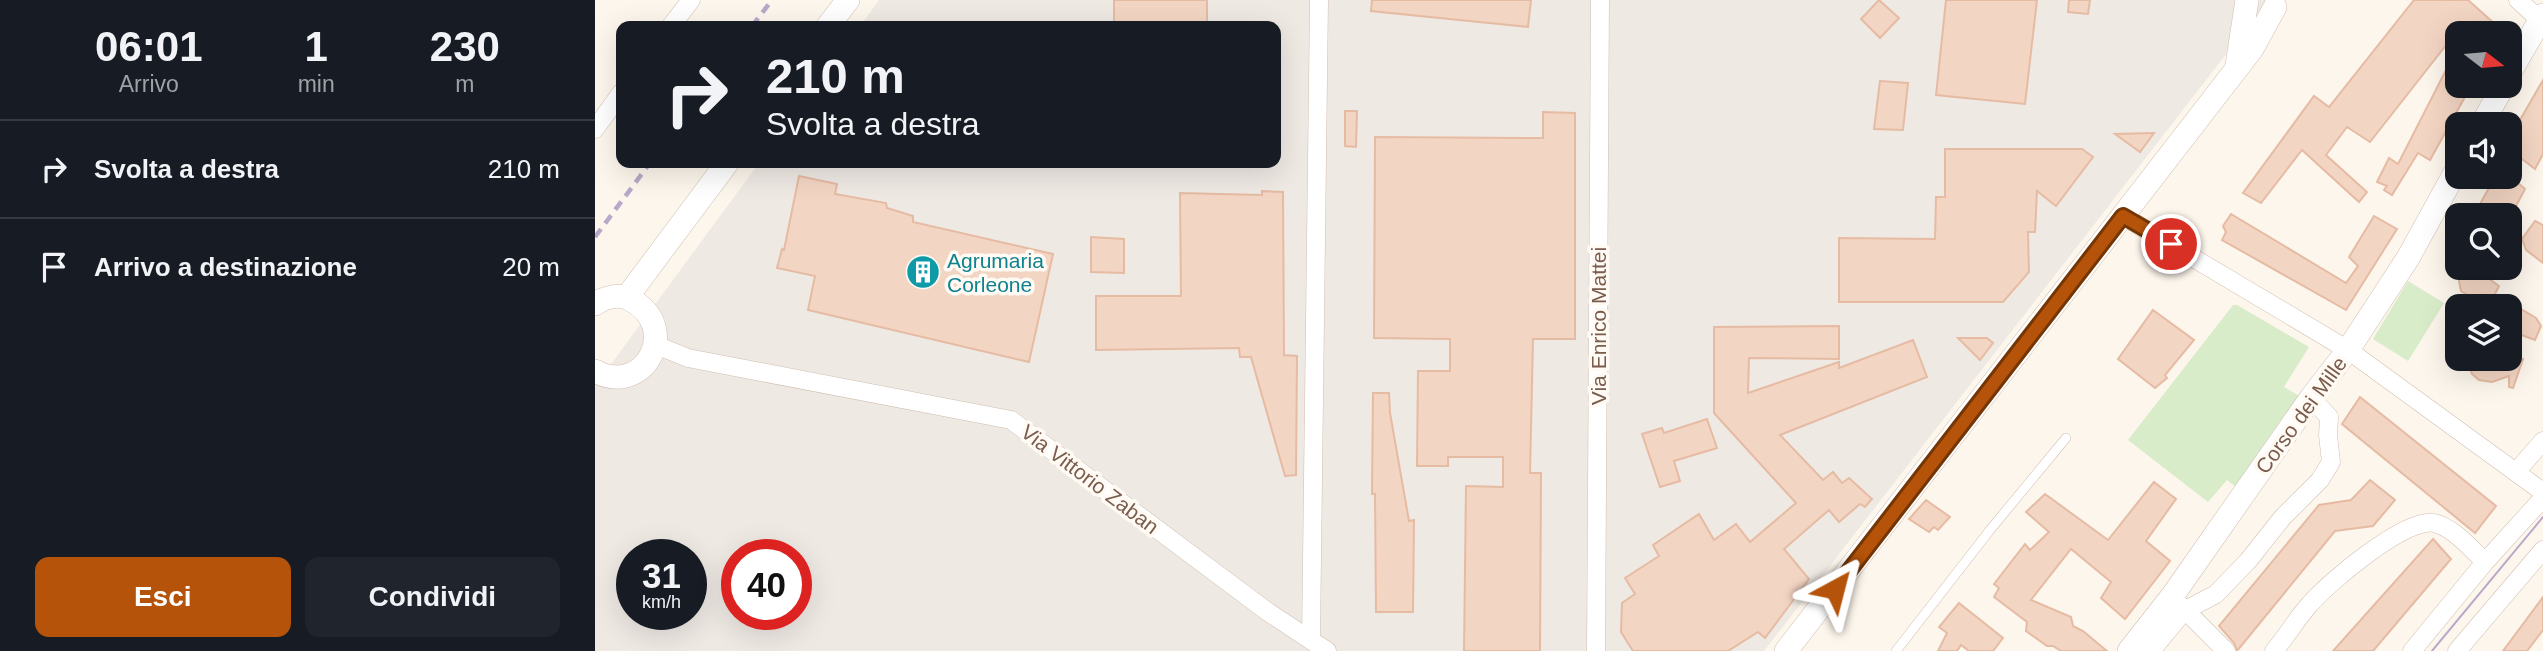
<!DOCTYPE html>
<html lang="it">
<head>
<meta charset="utf-8">
<style>
	:root { --surface:#171b24; --page:#20242c; --text:#f1f3f6; --muted:#9ea1a6; --line:#363941; --accent:#b45309 }
	body { margin:0; font-family:Helvetica,sans-serif; background:var(--page); color:var(--text); height:100vh; display:flex; flex-direction:column; font-size:26px; white-space:nowrap }
	* { box-sizing:border-box; margin:0 }
	p { font-size:23px; color:var(--muted) }
	.icon { flex:none; width:38px; height:38px; fill:none; stroke:currentColor; stroke-width:2; stroke-linecap:round; stroke-linejoin:round }
	.map { position:relative; flex:1; overflow:hidden }
	.sheet { display:flex; flex-direction:column; background:var(--surface); width:595px }
	.sheet>* { flex:none }
	.banner { position:absolute; left:21px; top:21px; width:665px; height:147px; border-radius:14px; box-shadow:0 7px 28px #0002; background:#171b24; color:var(--text); overflow:hidden }
	.needle { width:46px; rotate:106deg }
	.fabs { position:absolute; left:1850px; top:21px; display:grid; gap:14px }
	.fabs a { display:grid; place-items:center; width:77px; height:77px; border-radius:14px; background:var(--surface); box-shadow:0 7px 28px #0002; font-size:35px }
	.speed { position:absolute; left:21px; top:539px; display:flex; gap:14px; font-size:35px; font-weight:700; text-align:center }
	.speed>* { display:grid; place-content:center; width:91px; height:91px; border-radius:50%; background:var(--surface); box-shadow:0 7px 28px #0002; line-height:1 }
	.speed small { font-size:18px; font-weight:400 }
	.speed .limit { border:10px solid #d22; background:#fff; color:#111 }
	.pin { position:absolute; display:grid; place-items:center; width:60px; height:60px; color:#fff; margin:-30px; border:4px solid #fff; border-radius:50%; box-shadow:0 2px 7px #0007 }
	.me { position:absolute; width:77px; margin:-38px; rotate:38deg; stroke-linejoin:round; filter:drop-shadow(0 0 5px #0008) }
	.turn { display:flex; align-items:center; gap:24px; height:147px; padding:0 35px; font-size:32px }
	.turn .icon { width:91px; height:91px; stroke-width:2.5 }
	.turn b { display:block; font-size:49px; line-height:60px }
	.eta { display:flex; justify-content:space-evenly; align-items:center; height:119px; text-align:center }
	.eta b { font-size:42px; font-weight:700; line-height:49px }
	.button { display:flex; gap:14px; margin-top:auto; padding:14px 35px }
	.button a { flex:1; height:80px; border-radius:14px; background:var(--accent); color:#fff; font-size:28px; font-weight:700; line-height:80px; text-align:center }
	.button a+a { background:var(--page); color:var(--text) }
	ul { padding:0; list-style:none }
	li { display:flex; align-items:center; gap:21px; height:98px; padding:0 35px; border-top:2px solid var(--line) }
	li div { flex:1 }
	li b { display:block; font-size:26px }
	li em { font-style:normal }
	main { display:flex; flex:1; min-height:0 }
	.map>svg:first-child { display:block }
	.industrial { fill:#efe9e4; fill-rule:evenodd }
	.green { fill:#d8ecc9 }
	.building { fill:#f3d5c3; stroke:#e6bba3; stroke-width:2 }
	.lines { fill:none; stroke-linecap:round; stroke-linejoin:round }
	.service-casing { stroke:#d1beb0; stroke-width:10 }
	.minor-casing { stroke:#d1beb0; stroke-width:19 }
	.tertiary-casing { stroke:#d1beb0; stroke-width:24 }
	.service { stroke:#fff; stroke-width:9 }
	.minor { stroke:#fff; stroke-width:18 }
	.tertiary { stroke:#fff; stroke-width:23 }
	.tram { stroke:#b9a8c9; stroke-width:2 }
	.rail { stroke:#b9a8c9; stroke-width:4.5; stroke-dasharray:10 7; stroke-linecap:butt }
	.route-casing { stroke:#753606; stroke-width:18 }
	.route { stroke:#b45309; stroke-width:12 }
	.labels { text-anchor:middle; dominant-baseline:central; stroke-width:7; stroke-linejoin:round; paint-order:stroke }
	.culture-label { font-size:21px; fill:#0d838f; stroke:#fffaf3; text-anchor:start }
	.street-label { font-size:21px; fill:#7a5c4d; stroke:#fffaf3 }
</style>
</head>
<body>
<main>
<section class="sheet">
<div class="eta">
<div><b>06:01</b><p>Arrivo</p></div>
<div><b>1</b><p>min</p></div>
<div><b>230</b><p>m</p></div>
</div>
<ul>
<li><svg class="icon" aria-label="right" viewBox="0 0 24 24"><path d="M7 20v-9h11M14 6l5 5-5 5"/></svg><div><b>Svolta a destra</b></div><em>210 m</em></li>
<li><svg class="icon" aria-label="arrive" viewBox="0 0 24 24"><path d="M6 21V4h12l-3 4 3 4H6"/></svg><div><b>Arrivo a destinazione</b></div><em>20 m</em></li>
</ul>
<div class="button"><a>Esci</a><a>Condividi</a></div>
</section>
<div class="map">
<svg width="1948" height="651" viewBox="0 0 1948 651">
	<rect width="100%" height="100%" fill="#fdf6ec"/>
	<path class="industrial" d="M284 0H1673L1169 651H0V386L164 163H681V26H265ZM37 555H96V614H37ZM142 555H201V614H142Z"/>
	<g class="green">
		<path d="M1813 281 1849 303 1813 361 1778 339Z"/>
		<path d="M1638 305H1642L1714 347 1689 387 1710 399 1643 489 1632 480 1613 502 1533 440Z"/>
	</g>
	<g class="building">
		<rect x="519" y="0" width="93" height="26"/>
		<path d="M777 0H936L933 27 776 11Z"/>
		<path d="M1284 0 1304 18 1285 38 1266 19Z"/>
		<path d="M1351 0H1442L1430 104 1341 95Z"/>
		<path d="M1474 0H1495L1493 14 1473 12Z"/>
		<path d="M1819 0H1873L1910 33H1868L1863 30 1775 142 1752 127 1731 155 1772 192 1764 202 1707 150 1666 203 1648 193 1719 96 1734 107Z"/>
		<path d="M1852 68 1862 73V86H1876L1835 160 1823 153 1797 195 1789 190 1792 186 1782 182 1794 158 1803 164Z"/>
		<path d="M1948 80V154L1940 169 1914 149V139Z"/>
		<path d="M1285 81 1313 83 1308 130 1279 129Z"/>
		<path d="M750 111H762L761 147 750 146Z"/>
		<path d="M948 112 980 113V339H938L935 473H946L945 651H869L871 486 908 487V457H853V466H822L823 371H855V339L779 338 780 137 948 138Z"/>
		<path d="M1559 133 1545 152 1520 134Z"/>
		<path d="M1350 149H1487L1498 157 1461 206 1442 191 1440 232H1433L1434 272 1408 302H1244V238L1340 239 1341 197H1350Z"/>
		<path d="M204 176 242 184 240 194 291 203 292 208 318 216V222L458 254 434 362 213 310 220 276 182 268 187 249 189 250Z"/>
		<path d="M1900 177 1912 180 1916 177 1930 189 1921 206V215H1879Z"/>
		<path d="M667 191 688 192 689 355 702 356 701 475 690 476 656 357H645L644 348 501 350V296H586L585 193 667 195Z"/>
		<path d="M1636 214 1751 283 1763 266 1754 257 1779 216 1802 229 1751 310 1627 240 1631 232 1628 226Z"/>
		<path d="M1940 221 1948 225V263L1931 250 1927 239Z"/>
		<path d="M496 237 529 239V273L496 272Z"/>
		<path d="M1869 268H1879L1904 286 1898 298 1891 295 1886 303 1866 291 1864 281Z"/>
		<path d="M1914 302 1941 318 1946 326 1940 340 1921 333 1926 359H1928L1918 388 1914 387V376L1897 382 1884 380 1877 374 1872 359H1914Z"/>
		<path d="M1558 310 1599 340 1570 375 1572 378 1560 388 1523 359Z"/>
		<path d="M1244 326V359L1154 358 1153 393 1244 362V368L1318 340 1332 377 1185 435 1228 480 1238 472 1247 483 1254 478 1277 499 1270 507 1265 504 1244 522 1234 510 1189 549 1214 579 1170 638 1163 632 1133 651H1038L1026 632 1027 603 1040 594 1030 578 1064 556 1058 545 1104 514 1119 540 1141 524 1155 542 1201 503 1119 413V327Z"/>
		<path d="M1363 338H1392L1398 343 1385 360Z"/>
		<path d="M778 393H794L795 413 814 521 819 520 818 612H781L780 494H777Z"/>
		<path d="M1765 397 1901 506 1880 533 1747 424Z"/>
		<path d="M1112 419 1122 448 1079 461 1085 481 1065 487 1047 434 1067 428 1069 433Z"/>
		<path d="M1775 480 1800 500 1778 526 1740 531 1642 651 1639 643 1624 626 1724 505 1756 500Z"/>
		<path d="M1559 482 1581 499 1551 541 1575 561 1530 619 1506 598 1516 582 1476 549 1436 600 1476 617 1478 626 1488 631 1512 651H1466L1458 646H1452L1431 631 1432 622 1399 597 1404 588 1399 584 1430 544 1435 550 1454 532 1431 512 1450 494 1513 540Z"/>
		<path d="M1331 500 1355 517 1343 530 1339 527 1334 532 1314 519Z"/>
		<path d="M1838 539 1856 559 1778 651H1738Z"/>
		<path d="M1948 597V630L1932 651H1908Z"/>
		<path d="M1364 603 1408 638 1398 651H1374L1366 645 1362 651H1343L1352 633 1344 627Z"/>
	</g>
	<g class="lines">
		<g class="service-casing">
			<path id="service" d="M1301 651 1395 530 1471 438"/>
		</g>
		<g class="minor-casing">
			<g id="minor">
				<path d="M1923 0 1948 23"/>
				<path d="M76 26 96 0"/>
				<path d="M0 129 26 93"/>
				<path d="M1528 216 1753 350 1948 492"/>
				<path d="M61 345 93 358 416 420 673 612 732 651"/>
				<path d="M1921 472 1948 441"/>
				<path d="M1584 604 1631 651"/>
				<path d="M716 639 724 0"/>
				<path d="M1001 651 1005 0"/>
				<path d="M1556 651 1589 611 1621 594 1653 561 1687 518 1725 480 1736 462 1733 435 1734 417 1716 398"/>
				<path d="M1679 651C1692 636 1702 618 1715 604 1734 582 1811 517 1839 523 1858 527 1876 549 1890 562"/>
				<path d="M1817 651 1890 562 1948 498"/>
				<path d="M1862 651 1948 550"/>
			</g>
		</g>
		<g class="tertiary-casing">
			<g id="tertiary">
				<path d="M233 26 253 0"/>
				<path d="M1642 65 1652 0"/>
				<path d="M1914 74 1948 15"/>
				<path d="M1887 124 1908 86"/>
				<path d="M32 297 132 163"/>
				<path d="M0 304C10 297 25 293 36 300 88 328 48 398 0 371"/>
				<path d="M1191 651 1657 49 1680 7"/>
				<path d="M1534 651 1578 595 1716 398 1753 350 1813 258 1862 169"/>
			</g>
		</g>
		<use href="#service" class="service"/>
		<use href="#minor" class="minor"/>
		<use href="#tertiary" class="tertiary"/>
		<path class="tram" d="M1837 651 1948 517"/>
		<g class="rail">
			<path d="M157 26 177 0"/>
			<path d="M0 237 55 163"/>
		</g>
	</g>
	<g class="lines">
		<g class="route-casing">
			<path id="route" d="M1240 589 1528 216 1576 244"/>
		</g>
		<use href="#route" class="route"/>
	</g>
	<defs>
		<g id="building-disc" transform="scale(1.75)"><circle r="9.5" fill="#0f9aa8" stroke="#fffaf3"/><path d="M-4-6H4V6H1V3H-1V6H-4ZM-2.5-4.3h1.7v1.8h-1.7ZM.8-4.3h1.7v1.8H.8ZM-2.5-1h1.7V.8h-1.7ZM.8-1h1.7V.8H.8Z" fill="#fff"/></g>
	</defs>
	<g fill-rule="evenodd">
		<use href="#building-disc" x="328" y="272"/>
	</g>
	<g class="labels">
		<g class="culture-label">
			<text x="352" y="260">Agrumaria<tspan x="352" dy="24">Corleone</tspan></text>
		</g>
		<g class="street-label">
			<text transform="translate(1003 326) rotate(-90)">Via Enrico Mattei</text>
			<text transform="translate(1706 415) rotate(-54)">Corso dei Mille</text>
			<text transform="translate(495 479) rotate(37)">Via Vittorio Zaban</text>
		</g>
	</g>
</svg>
<div class="fabs">
<a><svg class="needle" viewBox="-14 -14 28 28"><path d="M0-13l5 13h-10z" fill="#e53935"/><path d="M0 13l5-13h-10z" fill="#9ea1a6"/></svg></a>
<a><svg class="icon" aria-label="sound" viewBox="0 0 24 24"><path d="M4 9h4l5-4v14l-5-4H4zM17 9q2 3 0 6"/></svg></a>
<a><svg class="icon" aria-label="search" viewBox="0 0 24 24"><circle cx="10" cy="10" r="6"/><path d="M15 15l6 6"/></svg></a>
<a><svg class="icon" aria-label="layers" viewBox="0 0 24 24"><path d="M12 4l9 5-9 5-9-5zM3 14l9 5 9-5"/></svg></a>
</div>
<div class="speed"><div>31<small>km/h</small></div><div class="limit">40</div></div>
<div class="pin" style="left:1576px;top:244px;background:#d93025"><svg class="icon" aria-label="arrive" viewBox="0 0 24 24"><path d="M6 21V4h12l-3 4 3 4H6"/></svg></div>
<svg class="me" style="left:1240px;top:589px" viewBox="-20 -20 40 40"><path d="M0-17L14 15 0 8-14 15z" fill="#b45309" stroke="#fff" stroke-width="4"/></svg>
<div class="banner">
<div class="turn"><svg class="icon" aria-label="right" viewBox="0 0 24 24"><path d="M7 20v-9h11M14 6l5 5-5 5"/></svg><div><b>210 m</b>Svolta a destra</div></div>
</div>
</div>
</main>
</body>
</html>
